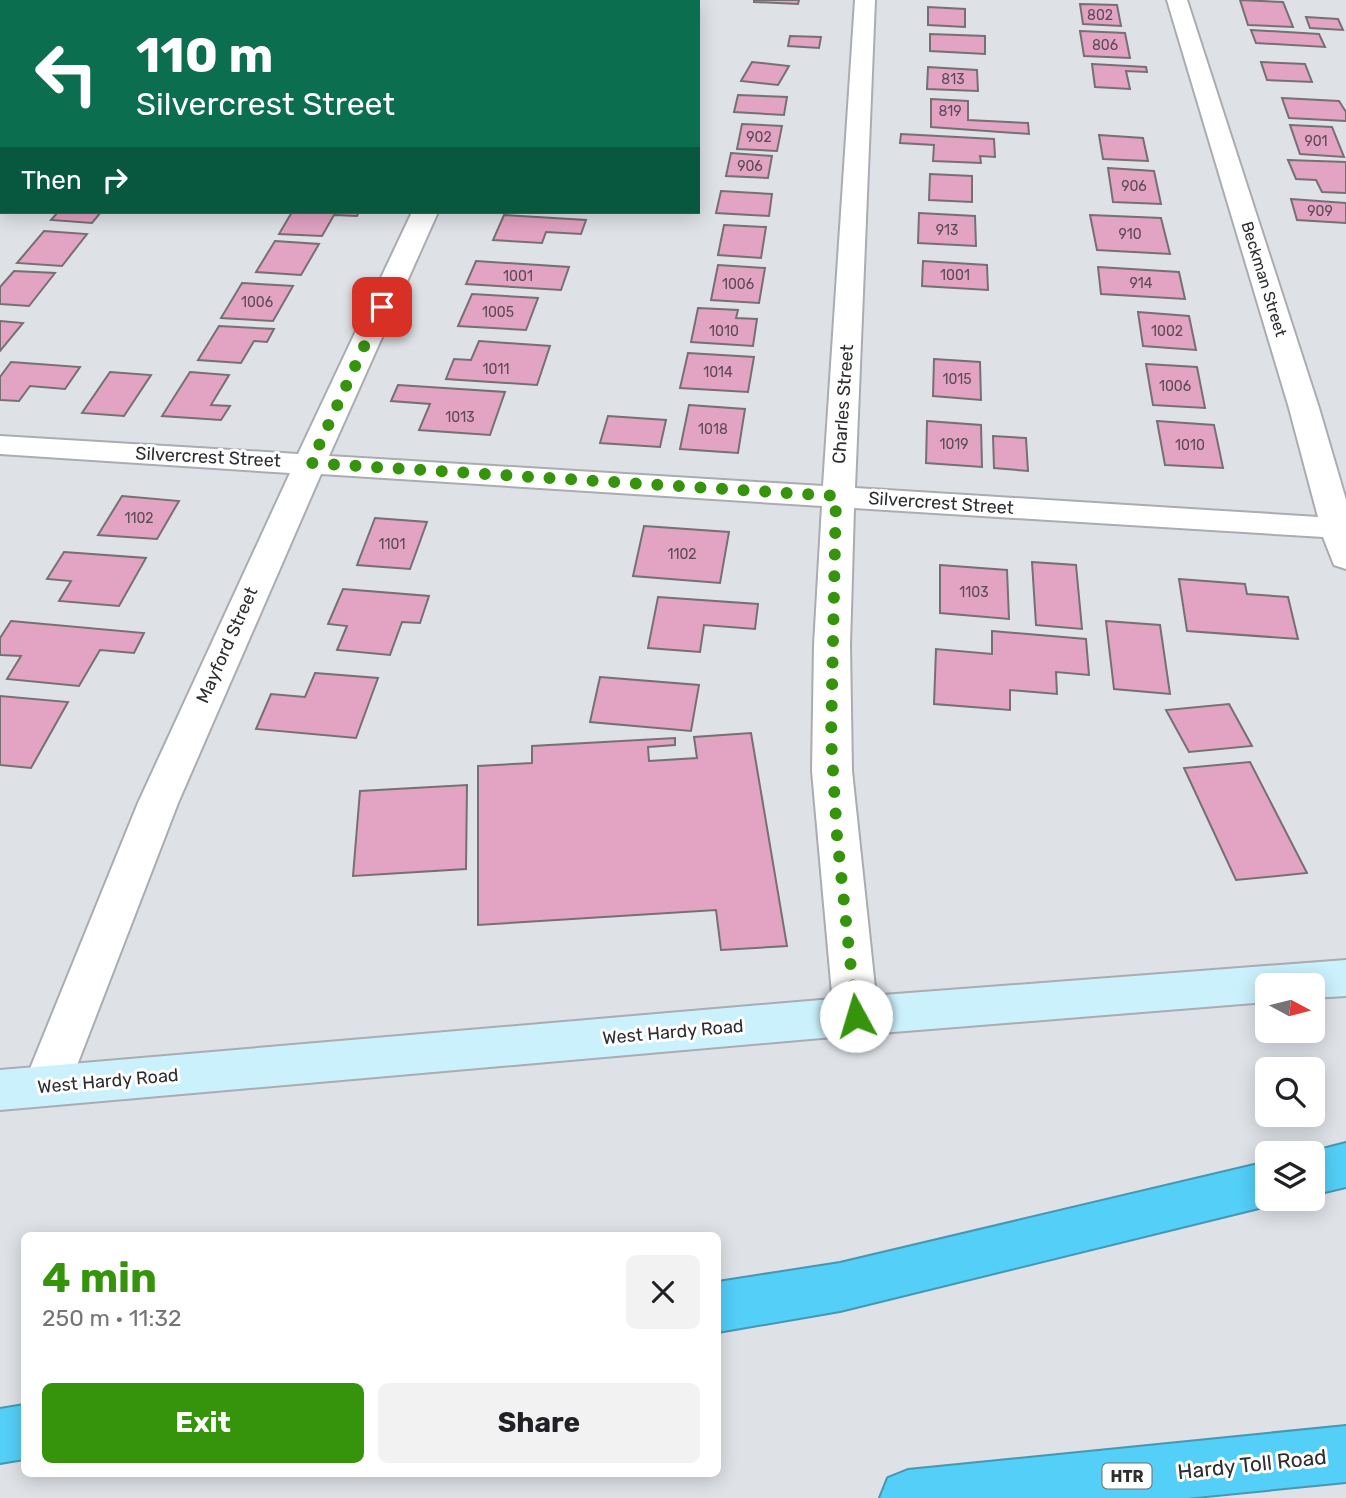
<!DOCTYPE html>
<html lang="en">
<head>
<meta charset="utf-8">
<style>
	:root { --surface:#fff; --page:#f2f2f2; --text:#202124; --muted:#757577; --accent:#35930c }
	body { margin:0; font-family:Rubik,sans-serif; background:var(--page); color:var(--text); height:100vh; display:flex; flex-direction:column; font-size:26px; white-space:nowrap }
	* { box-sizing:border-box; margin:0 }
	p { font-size:23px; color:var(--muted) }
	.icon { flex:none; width:38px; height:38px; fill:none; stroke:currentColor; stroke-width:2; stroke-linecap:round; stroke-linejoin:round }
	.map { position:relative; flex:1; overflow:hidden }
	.drawer { position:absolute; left:21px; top:1232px; width:700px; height:245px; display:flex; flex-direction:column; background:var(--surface); border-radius:10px; box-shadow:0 4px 18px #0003 }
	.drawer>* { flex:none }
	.guide { position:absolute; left:0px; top:0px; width:700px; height:214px; box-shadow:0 4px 18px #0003; background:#0b6e4f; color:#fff; overflow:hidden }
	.needle { width:46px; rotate:97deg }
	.controls { position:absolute; left:1255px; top:973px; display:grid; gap:14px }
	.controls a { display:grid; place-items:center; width:70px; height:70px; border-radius:10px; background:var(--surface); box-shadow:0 4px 18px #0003; font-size:35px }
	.pin { position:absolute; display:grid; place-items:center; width:60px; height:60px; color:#fff; margin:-30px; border-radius:14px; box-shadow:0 4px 10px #0006 }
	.me { position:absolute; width:77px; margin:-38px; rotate:354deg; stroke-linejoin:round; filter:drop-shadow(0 0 5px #0008) }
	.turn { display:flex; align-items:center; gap:24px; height:147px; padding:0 21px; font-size:32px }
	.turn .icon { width:91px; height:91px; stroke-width:2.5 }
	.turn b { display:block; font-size:49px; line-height:60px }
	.then { display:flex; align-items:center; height:66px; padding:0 21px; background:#0003; gap:14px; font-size:26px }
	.round { display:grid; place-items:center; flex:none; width:74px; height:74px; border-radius:10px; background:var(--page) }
	.overview { display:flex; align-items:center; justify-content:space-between; height:119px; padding:0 21px }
	h1 { font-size:42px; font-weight:700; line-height:52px; color:var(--accent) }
	.button { display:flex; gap:14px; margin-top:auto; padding:14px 21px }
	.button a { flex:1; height:80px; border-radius:10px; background:var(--accent); color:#fff; font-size:28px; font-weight:700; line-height:80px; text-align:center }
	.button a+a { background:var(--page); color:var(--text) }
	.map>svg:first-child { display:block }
	.building { fill:#e3a3c3; stroke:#767073; stroke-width:2 }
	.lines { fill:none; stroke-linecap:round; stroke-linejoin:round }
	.street-casing { stroke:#a9acb1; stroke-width:4 }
	.secondary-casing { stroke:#a9acb1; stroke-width:4 }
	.highway-casing { stroke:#4697b2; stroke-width:4 }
	.street { fill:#fff; fill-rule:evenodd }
	.secondary { fill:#cbf1fd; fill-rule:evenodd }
	.highway { fill:#53cff8; fill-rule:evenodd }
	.route { stroke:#35930c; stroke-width:12; stroke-dasharray:0 21.6 }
	.labels { text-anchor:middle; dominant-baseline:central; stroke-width:6; stroke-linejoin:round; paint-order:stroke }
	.number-label { font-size:14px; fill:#5a4b55 }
	.far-street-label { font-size:16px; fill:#2d2e30; stroke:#fff }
	.shield { fill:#fff; stroke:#6c6d6e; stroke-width:2 }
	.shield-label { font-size:16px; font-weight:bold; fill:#2d2e30 }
	.street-label { font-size:18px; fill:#2d2e30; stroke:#fff }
	.near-street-label { font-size:21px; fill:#2d2e30; stroke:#fff }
</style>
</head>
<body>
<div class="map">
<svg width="1346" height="1498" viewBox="0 0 1346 1498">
	<rect width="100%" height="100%" fill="#dee2e7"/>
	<g class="building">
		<path d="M754 0H799L798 4 754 2Z"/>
		<path d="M1240 0 1283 2 1293 27 1248 25Z"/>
		<path d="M1080 4 1117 5 1121 26 1083 24Z"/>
		<path d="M928 7 965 9V27L928 25Z"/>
		<path d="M1306 17 1338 19 1343 30 1310 28Z"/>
		<path d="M1251 30 1319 34 1325 47 1256 43Z"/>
		<path d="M1080 31 1125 33 1130 58 1084 56Z"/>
		<path d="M930 34 985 36V54L930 51Z"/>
		<path d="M790 36 821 37 819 48 788 46Z"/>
		<path d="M752 62 789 66 778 85 741 81Z"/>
		<path d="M1261 62 1305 64 1312 82 1267 80Z"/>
		<path d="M1092 64 1146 67 1147 72 1126 71 1130 89 1095 87Z"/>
		<path d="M928 67 977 70 978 91 927 89Z"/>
		<path d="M738 95 787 97 784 115 734 112Z"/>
		<path d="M1282 98 1339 101 1346 112V121L1289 118Z"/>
		<path d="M931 99 968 101V120L1028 123 1029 134 931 127Z"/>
		<path d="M742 124 782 126 777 151 737 149Z"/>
		<path d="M1290 125 1332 127 1344 157 1300 154Z"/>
		<path d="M901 134 994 139 995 157 980 156 981 163 933 161 934 145 900 143Z"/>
		<path d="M1099 135 1143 138 1148 161 1103 159Z"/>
		<path d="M731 153 772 156 768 178 726 176Z"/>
		<path d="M1288 160 1346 162V193L1322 192 1316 180 1296 179Z"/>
		<path d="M1108 168 1154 171 1161 204 1113 202Z"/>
		<path d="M930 174 972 176V202L929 200Z"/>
		<path d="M721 191 772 194 769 216 716 213Z"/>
		<path d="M1291 199 1346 203V223L1297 220Z"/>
		<path d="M58 212H101L92 223 51 220Z"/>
		<path d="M292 212H359L357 216 334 215 322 236 279 234Z"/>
		<path d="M919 213 975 216 976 246 918 243Z"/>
		<path d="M504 215 586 220 581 234 546 232 542 243 493 240Z"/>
		<path d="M1090 215 1161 218 1170 254 1097 250Z"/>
		<path d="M724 225 766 227 761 258 718 255Z"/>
		<path d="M44 231 87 234 62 266 17 263Z"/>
		<path d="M275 241 319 244 301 275 256 272Z"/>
		<path d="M476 261 569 267 561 290 466 284Z"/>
		<path d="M923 261 987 265 988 290 922 286Z"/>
		<path d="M718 265 765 268 759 303 711 300Z"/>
		<path d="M1098 267 1179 272 1185 299 1101 294Z"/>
		<path d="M14 271 55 273 29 306 0 304V287Z"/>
		<path d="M242 283 293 286 273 321 221 318Z"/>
		<path d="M472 294 538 298 526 330 458 326Z"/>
		<path d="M698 308 738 310 736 318 757 319 753 346 691 342Z"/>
		<path d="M1138 312 1189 316 1196 350 1143 346Z"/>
		<path d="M0 321 23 323 0 351Z"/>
		<path d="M219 326 274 329 267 342 254 341 241 363 198 360Z"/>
		<path d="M479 341 550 346 537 385 446 379 454 359 471 360Z"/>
		<path d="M688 353 754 357 748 392 680 388Z"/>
		<path d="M934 359 980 362 981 400 933 396Z"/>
		<path d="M11 362 80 367 65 389 30 386 19 401 0 400V377Z"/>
		<path d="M1146 364 1197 367 1205 408 1153 405Z"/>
		<path d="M110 372 151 375 124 416 82 413Z"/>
		<path d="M190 372 229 375 211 405 230 406 221 420 162 416Z"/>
		<path d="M398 385 505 392 490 435 419 430 430 404 391 401Z"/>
		<path d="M689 405 745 409 738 453 680 449Z"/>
		<path d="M608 416 666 420 660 447 600 443Z"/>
		<path d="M927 421 981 425 982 467 926 463Z"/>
		<path d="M1157 421 1214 425 1223 468 1165 465Z"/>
		<path d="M993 436 1026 438 1028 471 994 468Z"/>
		<path d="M122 496 179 501 157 539 98 535Z"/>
		<path d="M375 518 427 522 410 569 357 565Z"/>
		<path d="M644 526 729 532 720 583 633 576Z"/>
		<path d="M64 552 146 558 119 606 59 601 71 581 47 579Z"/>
		<path d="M1032 562 1076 565 1082 629 1036 625Z"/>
		<path d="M940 565 1007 570 1009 619 940 613Z"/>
		<path d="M1179 579 1245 584 1247 594 1288 597 1298 639 1187 631Z"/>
		<path d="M343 589 429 596 420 623 402 622 390 655 337 650 347 626 328 624Z"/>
		<path d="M658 597 758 604 755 629 704 625 700 652 648 648Z"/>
		<path d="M11 621 144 633 134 653 100 650 79 686 7 679 21 656 0 655V638Z"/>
		<path d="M1106 621 1160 625 1170 694 1114 689Z"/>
		<path d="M992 631 1086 639 1089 675 1056 672 1057 694 1010 690V710L934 704 936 649 992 654Z"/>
		<path d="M315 673 378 678 356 738 256 729 271 694 305 697Z"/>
		<path d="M600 677 699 685 691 731 590 722Z"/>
		<path d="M0 696 68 702 31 768 0 765Z"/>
		<path d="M1229 704 1252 746 1189 752 1166 710Z"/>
		<path d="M751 733 787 946 721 950 716 910 478 925V766L532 763V746L675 738V745L648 747 649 761 697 758 694 737Z"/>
		<path d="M1250 762 1307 873 1236 880 1184 768Z"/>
		<path d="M467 785 466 869 353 876 360 791Z"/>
	</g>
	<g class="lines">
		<g class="street-casing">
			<g id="street">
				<path d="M159 0H179L158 2Z"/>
				<path d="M510 0H530L509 2Z"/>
				<path d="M855 0H875L855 488 1318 517 1289 408 1167 0H1187L1319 408 1346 500V569L1334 565 1323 537 854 508 850 645 852 771 878 1016 872 1029 856 1035 840 1029 834 1016 812 771 814 645 822 506 321 474 178 803 69 1086 62 1100 46 1106 30 1100 23 1086 138 803 290 473 0 454V436L298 454 412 212H438L329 456 823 486Z"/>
				<path d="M2 190V207L0 208V191Z"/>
			</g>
		</g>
		<g class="secondary-casing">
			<path id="secondary" d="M1346 960V996L1312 998V985H1267V1002L856 1035 0 1110V1070L856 997Z"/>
		</g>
		<g class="highway-casing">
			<g id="highway">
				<path d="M1346 1143V1187L1312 1195V1153H1307Z"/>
				<path d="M1267 1162V1199H1285L1267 1206 840 1311 718 1332V1282L840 1263Z"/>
				<path d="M24 1405V1459L0 1463V1409Z"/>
				<path d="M1346 1426V1482L1186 1498H880L888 1478 908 1470Z"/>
			</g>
		</g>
		<use href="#street" class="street"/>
		<use href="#secondary" class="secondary"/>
		<use href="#highway" class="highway"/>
	</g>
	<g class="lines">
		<path class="route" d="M382 307 311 463 836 496 831 738 837 836 856 1016"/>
	</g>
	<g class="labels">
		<g class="number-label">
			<text x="1100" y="15">802</text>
			<text x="1105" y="45">806</text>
			<text x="953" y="79">813</text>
			<text x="950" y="111">819</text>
			<text x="759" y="137">902</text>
			<text x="1316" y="141">901</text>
			<text x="750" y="166">906</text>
			<text x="1134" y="186">906</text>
			<text x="1320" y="211">909</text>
			<text x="947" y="230">913</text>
			<text x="1130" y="234">910</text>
			<text x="955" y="275">1001</text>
			<text x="518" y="276">1001</text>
			<text x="1141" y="283">914</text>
			<text x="738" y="284">1006</text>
			<text x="257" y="302">1006</text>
			<text x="498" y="312">1005</text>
			<text x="724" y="331">1010</text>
			<text x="1167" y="331">1002</text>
			<text x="496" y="369">1011</text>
			<text x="718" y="372">1014</text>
			<text x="957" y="379">1015</text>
			<text x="1175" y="386">1006</text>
			<text x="460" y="417">1013</text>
			<text x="713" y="429">1018</text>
			<text x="954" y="444">1019</text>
			<text x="1190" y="445">1010</text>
			<text x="139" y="518">1102</text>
			<text x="392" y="544">1101</text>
			<text x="682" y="554">1102</text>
			<text x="974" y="592">1103</text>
		</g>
		<g class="far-street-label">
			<text transform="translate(1264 279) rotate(73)">Beckman Street</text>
		</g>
		<rect class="shield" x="1102.5" y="1463.5" width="49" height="25" rx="5"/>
		<g class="shield-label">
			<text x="1127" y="1476">HTR</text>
		</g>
		<g class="street-label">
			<text transform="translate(843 404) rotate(-86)">Charles Street</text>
			<text transform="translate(208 457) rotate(3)">Silvercrest Street</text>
			<text transform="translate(941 503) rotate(4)">Silvercrest Street</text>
			<text transform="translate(227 645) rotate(-66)">Mayford Street</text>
			<text transform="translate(673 1032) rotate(-5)">West Hardy Road</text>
			<text transform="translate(108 1081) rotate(-5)">West Hardy Road</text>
		</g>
		<g class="near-street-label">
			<text transform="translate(1252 1464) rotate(-6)">Hardy Toll Road</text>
		</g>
	</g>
</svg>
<div class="controls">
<a><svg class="needle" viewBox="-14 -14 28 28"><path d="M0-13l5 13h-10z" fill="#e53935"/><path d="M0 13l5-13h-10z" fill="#757577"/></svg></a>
<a><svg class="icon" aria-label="search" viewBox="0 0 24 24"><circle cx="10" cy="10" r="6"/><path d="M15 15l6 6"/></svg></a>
<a><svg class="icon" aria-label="layers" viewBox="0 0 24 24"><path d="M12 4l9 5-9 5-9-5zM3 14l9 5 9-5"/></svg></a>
</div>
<div class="pin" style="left:382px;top:307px;background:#d93025"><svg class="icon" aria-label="arrive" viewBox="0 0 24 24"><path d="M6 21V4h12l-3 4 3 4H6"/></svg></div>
<svg class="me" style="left:856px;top:1016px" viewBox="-20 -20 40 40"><circle r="19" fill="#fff"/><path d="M0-13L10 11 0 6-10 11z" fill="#35930c"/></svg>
<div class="guide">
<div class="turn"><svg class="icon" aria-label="left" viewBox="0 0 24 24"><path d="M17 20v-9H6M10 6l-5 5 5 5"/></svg><div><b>110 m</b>Silvercrest Street</div></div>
<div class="then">Then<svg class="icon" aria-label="right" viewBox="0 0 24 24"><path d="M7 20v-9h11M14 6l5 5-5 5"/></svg></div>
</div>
<section class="drawer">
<div class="overview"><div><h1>4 min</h1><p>250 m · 11:32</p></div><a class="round"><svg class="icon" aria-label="close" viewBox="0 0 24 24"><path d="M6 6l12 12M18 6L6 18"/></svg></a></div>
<div class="button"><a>Exit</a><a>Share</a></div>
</section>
</div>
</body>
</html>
